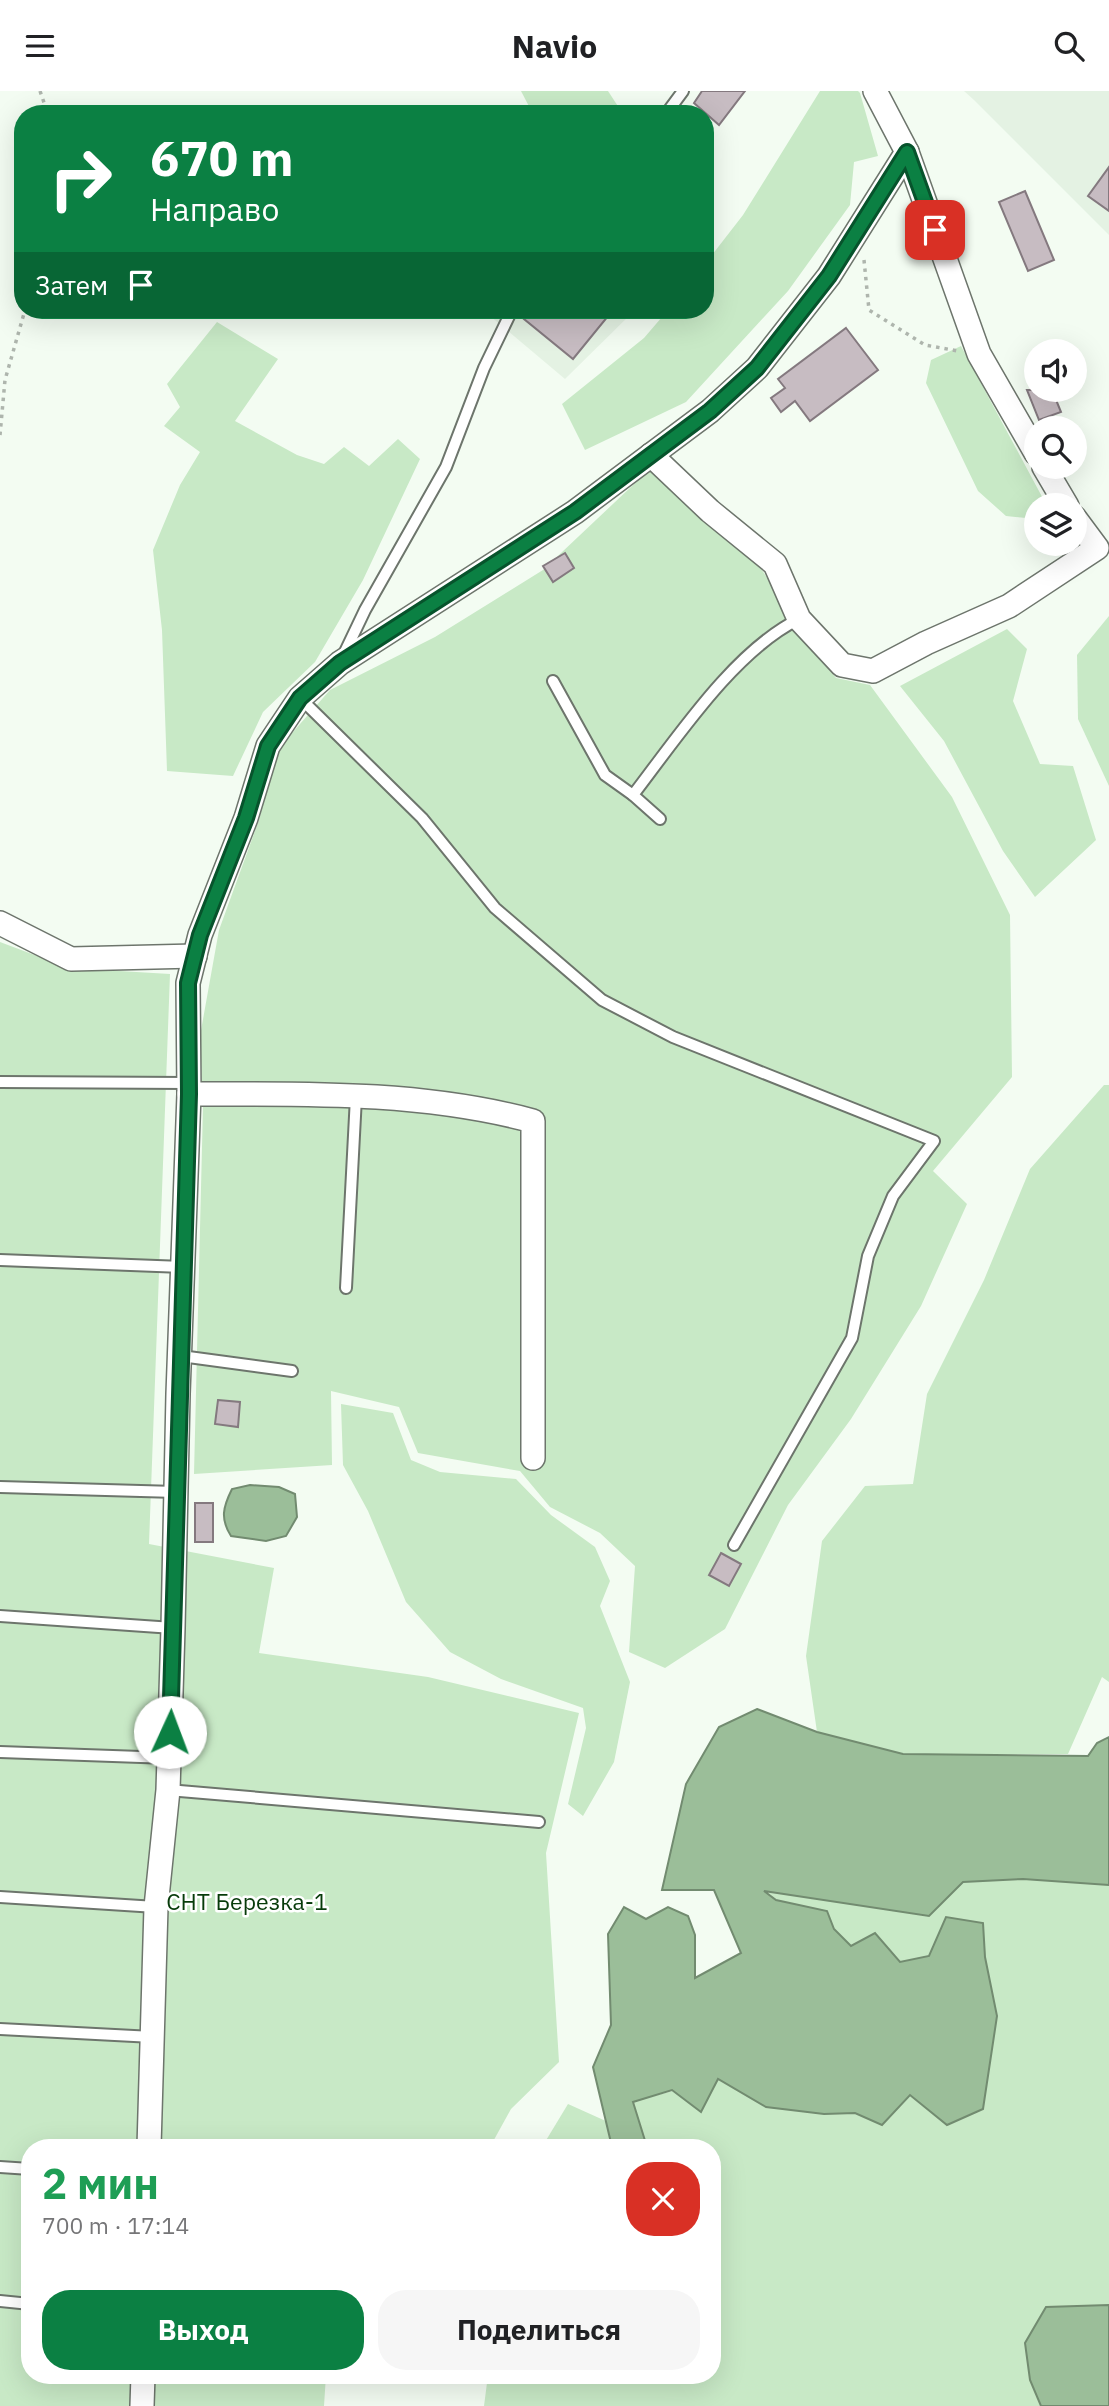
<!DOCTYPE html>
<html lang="ru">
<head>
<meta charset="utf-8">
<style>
	:root { --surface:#fff; --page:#f6f6f6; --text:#202124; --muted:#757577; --accent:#0b8043 }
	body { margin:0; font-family:"IBM Plex Sans",sans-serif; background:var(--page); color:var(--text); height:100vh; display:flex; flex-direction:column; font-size:26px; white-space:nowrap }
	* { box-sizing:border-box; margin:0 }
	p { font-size:23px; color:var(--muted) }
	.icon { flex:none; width:38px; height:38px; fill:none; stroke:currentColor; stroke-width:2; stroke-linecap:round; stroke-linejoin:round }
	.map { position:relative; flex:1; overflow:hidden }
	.drawer { position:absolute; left:21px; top:2048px; width:700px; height:245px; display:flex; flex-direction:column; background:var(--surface); border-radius:28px; box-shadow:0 7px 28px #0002 }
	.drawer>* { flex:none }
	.banner { position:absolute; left:14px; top:14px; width:700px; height:214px; border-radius:28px; box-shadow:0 7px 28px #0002; background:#0b8043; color:#fff; overflow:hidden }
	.controls { position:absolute; left:1024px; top:248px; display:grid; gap:14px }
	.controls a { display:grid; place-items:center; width:63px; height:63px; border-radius:50%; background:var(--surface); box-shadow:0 7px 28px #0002; font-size:35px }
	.pin { position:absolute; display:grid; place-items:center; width:60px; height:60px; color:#fff; margin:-30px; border-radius:14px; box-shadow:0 4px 10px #0006 }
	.me { position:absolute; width:77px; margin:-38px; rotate:2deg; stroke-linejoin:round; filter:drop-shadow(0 0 5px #0008) }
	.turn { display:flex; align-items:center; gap:24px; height:147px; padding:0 21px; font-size:32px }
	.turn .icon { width:91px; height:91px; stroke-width:2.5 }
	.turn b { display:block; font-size:49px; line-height:60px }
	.then { display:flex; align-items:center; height:66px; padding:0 21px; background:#0003; gap:14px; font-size:26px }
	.round { display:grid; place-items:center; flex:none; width:74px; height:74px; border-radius:28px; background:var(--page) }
	.head { display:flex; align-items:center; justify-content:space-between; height:119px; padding:0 21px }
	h1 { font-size:42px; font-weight:700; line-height:52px; color:#1e9e55 }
	.button { display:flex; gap:14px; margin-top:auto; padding:14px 21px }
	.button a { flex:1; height:80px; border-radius:28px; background:var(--accent); color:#fff; font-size:28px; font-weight:700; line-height:80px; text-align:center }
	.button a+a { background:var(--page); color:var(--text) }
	header { display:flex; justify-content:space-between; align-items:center; height:91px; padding:0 21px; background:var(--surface); font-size:32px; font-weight:700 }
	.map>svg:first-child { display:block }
	.built { fill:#e4f2e3 }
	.green { fill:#c8e9c6 }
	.water { fill:#9bbe99; stroke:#728b70; stroke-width:2 }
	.building { fill:#c7bcc2; stroke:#84797f; stroke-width:2 }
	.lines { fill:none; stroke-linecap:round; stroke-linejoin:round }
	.lane-casing { stroke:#6d756c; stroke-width:14 }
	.street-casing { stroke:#6d756c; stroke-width:26 }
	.path { stroke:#aeb5ad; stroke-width:3.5; stroke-dasharray:3.5 5; stroke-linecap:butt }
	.lane { stroke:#fff; stroke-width:10 }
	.street { stroke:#fff; stroke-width:23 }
	.route-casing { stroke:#07532c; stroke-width:18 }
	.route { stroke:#0b8043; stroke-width:12 }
	.labels { text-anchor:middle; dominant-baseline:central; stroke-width:5; stroke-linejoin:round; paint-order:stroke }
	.park-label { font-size:23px; fill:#073b0a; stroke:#fff }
</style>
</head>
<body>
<header><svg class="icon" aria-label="menu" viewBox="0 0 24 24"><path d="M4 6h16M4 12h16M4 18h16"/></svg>Navio<svg class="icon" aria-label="search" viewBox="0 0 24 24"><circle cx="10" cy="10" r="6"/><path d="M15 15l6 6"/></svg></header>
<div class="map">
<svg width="1109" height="2315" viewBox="0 0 1109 2315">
	<rect width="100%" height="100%" fill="#f3fcf2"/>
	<g class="built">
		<path d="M964 0H1109V144L974 9Z"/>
		<path d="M483 219H635L565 288Z"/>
	</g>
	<g class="green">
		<path d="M521 0H608L623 23H533Z"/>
		<path d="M820 0H858L860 2 878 65 854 71 850 114 788 200 686 311 585 359 562 313 644 247 668 219H705V173L743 124Z"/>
		<path d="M217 231 278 268 235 330 297 364 324 373 344 356 369 375 398 348 420 368 363 489 315 571 263 621 233 685 167 680 162 539 153 459 180 394 200 361 164 335 180 316 167 293Z"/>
		<path d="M961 255 1047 415H1036V428L1006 425 978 400 926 292 931 269Z"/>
		<path d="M650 378 762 479 804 546 836 587 870 594 952 706 1010 824 1012 986 933 1080 967 1113 921 1215 851 1328 788 1414 725 1538 665 1577 629 1561 635 1475 600 1442 550 1416 520 1380 418 1362 399 1316 331 1300 332 1374 194 1383 203 1015 200 945 219 839 259 729 277 659 330 599 435 546 543 479Z"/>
		<path d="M1109 525V695L1078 628 1077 564Z"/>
		<path d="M1007 538 1027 558 1013 610 1040 673 1073 675 1096 749 1035 806 1003 760 944 650 900 595Z"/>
		<path d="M0 851 69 877 170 883 149 1453 274 1477 259 1562 428 1586 579 1622 546 1762 559 1971 511 2018 490 2056H30V2284H326L324 2315H0Z"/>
		<path d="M1104 994H1109V1591L1102 1586 1068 1663H903L817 1641 806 1565 822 1450 865 1395 913 1393 927 1303 984 1189 1030 1078Z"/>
		<path d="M341 1313 393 1322 411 1369 440 1381 516 1388 551 1424 595 1456 610 1490 600 1515 630 1591 614 1671 583 1725 568 1713 586 1637 583 1617 501 1588 450 1561 406 1511 368 1420 343 1374Z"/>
		<path d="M1023 1788 1109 1794V2214L1046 2216 1030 2289 1041 2315H484L488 2284H712V2194L716 2192 712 2187V2056H647L632 2011 717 1988 766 2016 824 2023 855 2022 882 2033 985 1866 982 1832 929 1865 900 1871 875 1842 851 1855 834 1838 827 1820 776 1809 762 1799 929 1825 963 1791Z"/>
		<path d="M568 2013 608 2031 612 2056H542Z"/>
	</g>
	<g class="water">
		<path d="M250 1394 279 1396 295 1403 297 1426 286 1445 266 1450 231 1445C220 1428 223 1416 232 1398Z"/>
		<path d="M757 1618 817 1641 903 1663 1088 1665 1097 1652 1109 1646V1794L1023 1788 963 1791 929 1825 764 1800 776 1809 827 1820 834 1838 851 1855 875 1842 900 1871 929 1865 946 1826 983 1832 985 1866 997 1925 983 2018 947 2034 910 2004 882 2034 855 2022 824 2023 766 2016 718 1988 701 2021 672 1999 633 2011 647 2056H612L593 1976 611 1934 608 1843 624 1816 646 1828 668 1816 688 1825 695 1844V1887L741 1862 714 1799H662L686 1693 719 1636Z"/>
		<path d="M1109 2214V2315H1041L1030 2289 1025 2252 1046 2216Z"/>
	</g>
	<g class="building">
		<path d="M702 0H745L719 34 694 12Z"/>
		<path d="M1109 76V120L1088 105Z"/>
		<path d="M1025 100 1054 169 1028 180 999 111Z"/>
		<path d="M531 219H613L573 268 524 228Z"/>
		<path d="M846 237 878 279 810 330 795 310 781 321 771 307 785 297 778 288Z"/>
		<path d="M1027 299H1052L1061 321 1039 329Z"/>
		<path d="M565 462 574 477 553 491 543 475Z"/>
		<path d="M218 1309 240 1311 238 1336 215 1333Z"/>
		<rect x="195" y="1412" width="18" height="39"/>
		<path d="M721 1462 741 1473 729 1495 709 1484Z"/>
	</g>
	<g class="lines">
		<g class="lane-casing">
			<g id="lane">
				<path d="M666 23 683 0"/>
				<path d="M344 563 365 519 446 376 484 277 512 219"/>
				<path d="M553 590 605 684 633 704"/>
				<path d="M300 607 422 727 495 817 602 909 673 946 934 1050 893 1105 868 1165 852 1247 734 1454"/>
				<path d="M660 728 633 704C677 647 734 560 799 528"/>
				<path d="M0 991 189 992"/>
				<path d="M0 1169 183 1176"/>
				<path d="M346 1197 356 1006"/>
				<path d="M181 1265 292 1280"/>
				<path d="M0 1396 176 1401"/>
				<path d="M0 1525 173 1537"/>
				<path d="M0 1661 169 1667"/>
				<path d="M168 1699 539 1731"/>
				<path d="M0 1806 156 1816"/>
				<path d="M0 1938 153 1946"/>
				<path d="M0 2076 30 2078"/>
				<path d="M0 2210 30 2213"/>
			</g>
		</g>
		<g class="street-casing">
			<g id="street">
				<path d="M875 0 907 61 979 263 1036 362"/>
				<path d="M651 364 710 420 775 473 799 528 842 574 873 580 926 552 1009 515 1097 457 1074 426"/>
				<path d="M1044 376 1067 415"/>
				<path d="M0 832 71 868 195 865"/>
				<path d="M189 1003C304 1003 421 1000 533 1030V1367"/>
				<path d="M149 2056 156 1816 168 1699 173 1537 178 1303 189 1003 188 892 200 844 246 727 268 655 300 607 340 572 575 421 710 320 757 277 829 185 907 61"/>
				<path d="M142 2315 143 2284"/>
			</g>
		</g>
		<g class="path">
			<path d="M40 0 48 23"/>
			<path d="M864 169 869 219 925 254 958 260"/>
			<path d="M0 344 5 289 25 219"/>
		</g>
		<use href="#lane" class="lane"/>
		<use href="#street" class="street"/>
	</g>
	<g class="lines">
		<g class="route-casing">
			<path id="route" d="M170 1641 189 1003 188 892 200 844 246 727 268 655 300 607 340 572 575 421 710 320 757 277 829 185 907 61 935 139"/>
		</g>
		<use href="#route" class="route"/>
	</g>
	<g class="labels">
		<g class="park-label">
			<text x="247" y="1810">СНТ Березка-1</text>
		</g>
	</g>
</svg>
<div class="controls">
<a><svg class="icon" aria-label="sound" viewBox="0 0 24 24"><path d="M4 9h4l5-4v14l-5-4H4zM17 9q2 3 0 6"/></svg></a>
<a><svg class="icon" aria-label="search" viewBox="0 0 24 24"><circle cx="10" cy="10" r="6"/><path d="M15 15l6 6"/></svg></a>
<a><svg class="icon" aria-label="layers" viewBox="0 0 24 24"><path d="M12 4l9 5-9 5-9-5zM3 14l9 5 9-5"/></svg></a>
</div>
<div class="pin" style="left:935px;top:139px;background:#d93025"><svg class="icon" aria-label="arrive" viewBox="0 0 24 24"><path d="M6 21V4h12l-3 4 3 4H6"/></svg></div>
<svg class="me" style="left:170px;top:1641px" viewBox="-20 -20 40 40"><circle r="19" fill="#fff"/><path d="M0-13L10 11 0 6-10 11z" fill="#0b8043"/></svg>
<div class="banner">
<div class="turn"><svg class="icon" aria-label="right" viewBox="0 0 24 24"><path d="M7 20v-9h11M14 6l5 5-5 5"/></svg><div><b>670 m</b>Направо</div></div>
<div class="then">Затем<svg class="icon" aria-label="arrive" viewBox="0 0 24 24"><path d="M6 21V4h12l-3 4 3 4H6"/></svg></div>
</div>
<section class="drawer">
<div class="head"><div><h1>2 мин</h1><p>700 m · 17:14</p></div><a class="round" style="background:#d93025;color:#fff"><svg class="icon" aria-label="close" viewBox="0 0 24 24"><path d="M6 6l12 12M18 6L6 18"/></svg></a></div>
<div class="button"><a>Выход</a><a>Поделиться</a></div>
</section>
</div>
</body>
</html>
